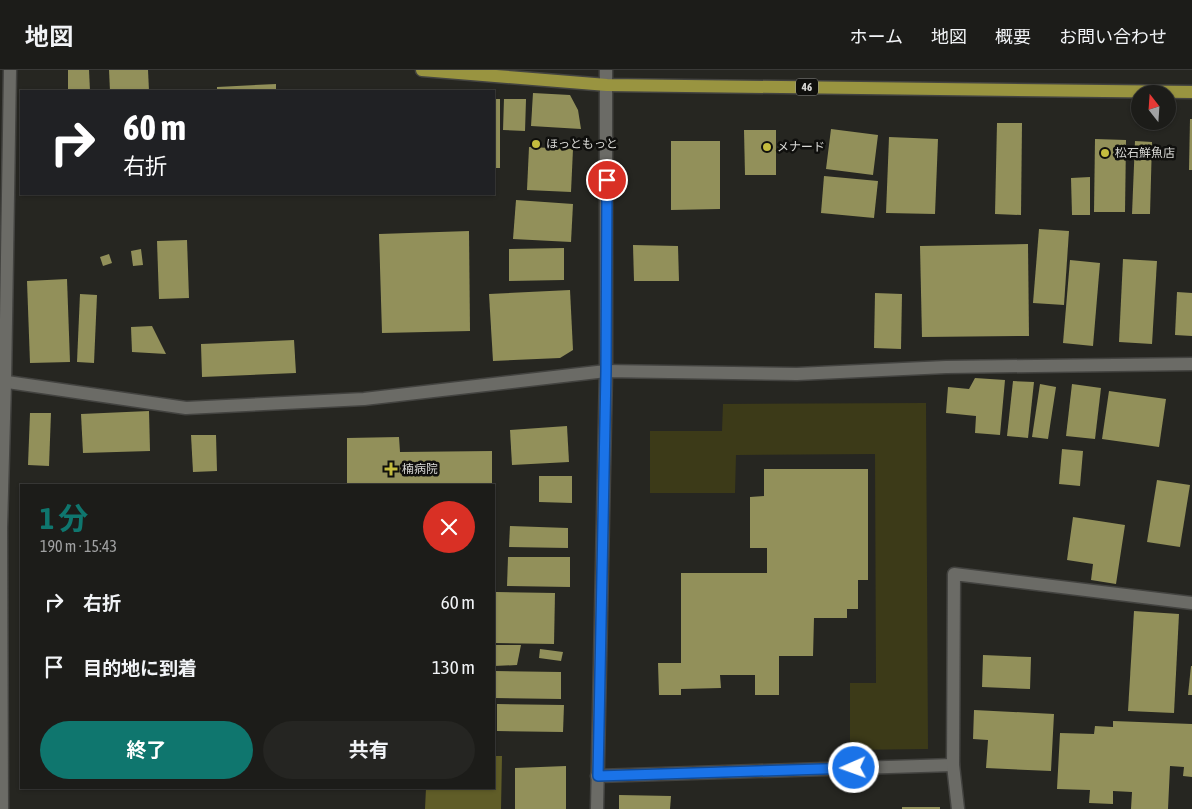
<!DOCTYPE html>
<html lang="ja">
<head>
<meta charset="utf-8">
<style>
	:root { --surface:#1c1c19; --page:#252522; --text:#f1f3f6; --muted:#a0a1a2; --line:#3a3a38; --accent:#0f766e }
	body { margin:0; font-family:"Asap Condensed","Noto Sans JP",sans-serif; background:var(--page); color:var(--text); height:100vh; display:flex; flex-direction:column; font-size:19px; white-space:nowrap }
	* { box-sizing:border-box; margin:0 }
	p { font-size:16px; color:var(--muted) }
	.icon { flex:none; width:28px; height:28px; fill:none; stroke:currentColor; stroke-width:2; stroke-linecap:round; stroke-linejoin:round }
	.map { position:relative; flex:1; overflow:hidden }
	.details { position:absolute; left:20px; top:414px; width:475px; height:305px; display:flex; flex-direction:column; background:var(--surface); border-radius:0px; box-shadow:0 1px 4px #0004,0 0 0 1px var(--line) }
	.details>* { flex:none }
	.banner { position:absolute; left:20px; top:20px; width:475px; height:105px; border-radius:0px; box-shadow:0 1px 4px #0004,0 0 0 1px var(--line); background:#202124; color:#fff; overflow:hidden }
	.needle { width:32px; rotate:343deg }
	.buttons { position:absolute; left:1131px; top:15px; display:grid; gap:10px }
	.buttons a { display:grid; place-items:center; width:45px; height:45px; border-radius:50%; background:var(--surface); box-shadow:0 1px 4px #0004,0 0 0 1px var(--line); font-size:25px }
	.pin { position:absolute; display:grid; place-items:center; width:42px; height:42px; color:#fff; margin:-21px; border:2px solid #fff; border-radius:50%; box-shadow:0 1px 5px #0007 }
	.me { position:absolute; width:55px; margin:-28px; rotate:268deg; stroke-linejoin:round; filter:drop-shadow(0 0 4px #0008) }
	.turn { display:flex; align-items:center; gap:18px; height:105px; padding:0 20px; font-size:22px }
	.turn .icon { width:65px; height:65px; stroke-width:2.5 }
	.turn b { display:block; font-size:35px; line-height:42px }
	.round { display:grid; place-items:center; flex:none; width:52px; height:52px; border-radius:26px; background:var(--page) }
	.head { display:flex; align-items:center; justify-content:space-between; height:85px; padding:0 20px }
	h1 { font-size:30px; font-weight:700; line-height:38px; color:var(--accent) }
	.cta { display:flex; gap:10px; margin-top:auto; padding:10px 20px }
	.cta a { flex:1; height:58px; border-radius:30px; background:var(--accent); color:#fff; font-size:20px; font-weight:700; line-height:58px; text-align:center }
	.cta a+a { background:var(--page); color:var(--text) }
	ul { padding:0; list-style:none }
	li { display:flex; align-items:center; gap:15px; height:65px; padding:0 20px }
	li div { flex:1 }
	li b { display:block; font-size:19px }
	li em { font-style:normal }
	header { display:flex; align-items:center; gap:30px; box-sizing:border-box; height:70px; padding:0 25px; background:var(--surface); border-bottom:1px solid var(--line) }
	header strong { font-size:24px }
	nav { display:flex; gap:28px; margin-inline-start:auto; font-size:18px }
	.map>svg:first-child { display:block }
	.green { fill:#3c3a18 }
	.water { fill:#605d28 }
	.building { fill:#92905a }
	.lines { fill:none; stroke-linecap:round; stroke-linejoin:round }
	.minor-casing { stroke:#434340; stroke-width:15 }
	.major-casing { stroke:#434340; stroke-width:15 }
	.minor { stroke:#6b6b66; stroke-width:12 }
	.major { stroke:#999440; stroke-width:12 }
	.route-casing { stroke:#114b97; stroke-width:12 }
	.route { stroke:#1a73e8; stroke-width:9 }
	.poi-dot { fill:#c4bc3e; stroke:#0f0f0d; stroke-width:2 }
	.labels { text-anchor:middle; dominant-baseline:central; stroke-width:5; stroke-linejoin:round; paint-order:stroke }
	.shield { fill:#0f0f0d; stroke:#9c9c99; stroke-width:1 }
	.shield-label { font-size:11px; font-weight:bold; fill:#d8d8d5 }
	.poi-label { font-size:12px; fill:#d8d8d5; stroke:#0f0f0d; text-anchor:start }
</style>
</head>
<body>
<header>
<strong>地図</strong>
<nav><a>ホーム</a><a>地図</a><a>概要</a><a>お問い合わせ</a></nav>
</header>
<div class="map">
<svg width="1192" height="739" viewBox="0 0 1192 739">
	<rect width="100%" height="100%" fill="#262621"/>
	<path class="green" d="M926 333 928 679 850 680V613H876L875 384 736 385 735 423H650V361H722L723 334Z"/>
	<path class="water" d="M494 686H502L501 739H425L426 718H494Z"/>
	<g class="building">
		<path d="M68 0H89L90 21H68Z"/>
		<path d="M109 0H148L149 21H110Z"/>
		<path d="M276 14V21H217V17Z"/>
		<path d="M533 23 570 25 578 40 581 59 531 56Z"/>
		<rect x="494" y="29" width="6" height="69"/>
		<path d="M504 29H526L525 61 503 60Z"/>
		<path d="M1190 49H1192V100H1189Z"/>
		<path d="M997 53H1022L1021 145 995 144Z"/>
		<path d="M831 59 878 65 873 105 826 99Z"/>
		<path d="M744 60H776V105H745Z"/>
		<path d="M889 67 938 69 935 144 886 143Z"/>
		<path d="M1095 69 1126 70 1125 142H1094Z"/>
		<path d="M671 71H720V139L671 140Z"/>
		<path d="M1135 71 1152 72 1150 144H1132Z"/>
		<path d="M529 77 573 79 571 122 527 120Z"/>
		<path d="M824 106 878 111 874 148 821 143Z"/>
		<path d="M1090 107V145H1072L1071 108Z"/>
		<path d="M516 130 573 134 571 172 513 169Z"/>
		<path d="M1039 159 1069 161 1064 235 1033 233Z"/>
		<path d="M469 161 470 261 382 263 379 164Z"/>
		<path d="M187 170 189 228 159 229 157 171Z"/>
		<path d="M1028 174 1029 266 922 267 920 176Z"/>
		<path d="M633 175 678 176 679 211H634Z"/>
		<path d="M564 178V210L509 211V179Z"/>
		<path d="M141 179 143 195 133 196 131 181Z"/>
		<path d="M109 184 112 193 103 196 100 187Z"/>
		<path d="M1123 189 1157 191 1152 274 1119 272Z"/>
		<path d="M1070 190 1100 193 1093 276 1063 273Z"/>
		<path d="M67 209 70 292 30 293 27 211Z"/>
		<path d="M570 220 573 280 560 288 493 291 489 224Z"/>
		<path d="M1177 222 1192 223V266L1175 265Z"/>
		<path d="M875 223 902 224 901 279 874 278Z"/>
		<path d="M80 224 97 225 94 293 77 292Z"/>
		<path d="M152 256 166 284 132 282 131 257Z"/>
		<path d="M294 270 296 303 202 307 201 274Z"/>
		<path d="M975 308 1005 310 1000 365 975 363 976 346 946 343 948 317 969 319Z"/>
		<path d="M1013 311 1034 312 1028 368 1007 366Z"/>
		<path d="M1040 314 1056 317 1048 369 1032 367Z"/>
		<path d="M1072 314 1101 318 1095 369 1066 366Z"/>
		<path d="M1109 321 1166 329 1159 377 1102 369Z"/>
		<path d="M149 341 150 381 83 383 81 344Z"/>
		<path d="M30 343H51L49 396 28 395Z"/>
		<path d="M567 356 569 392 512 395 510 360Z"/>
		<path d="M191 365H216L217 401 193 402Z"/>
		<path d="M399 367 400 382 492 381V415H347V368Z"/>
		<path d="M1062 379 1083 381 1080 416 1059 414Z"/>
		<path d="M764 399H868V510H858V539H847V548H814L813 586H779V625H755V605H720L721 618 681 619V625H659L658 593H681V503H767V478H750V427L764 426Z"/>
		<path d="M539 406H572V433L539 432Z"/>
		<path d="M1157 410 1190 415 1180 477 1147 472Z"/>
		<path d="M1073 447 1125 455 1116 514 1091 510 1093 494 1067 490Z"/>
		<path d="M510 456 568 458V478L509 477Z"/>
		<path d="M508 487H570V517L507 516Z"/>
		<path d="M496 522 555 523 554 574 495 573Z"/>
		<path d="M1134 541 1179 544 1174 643 1128 641Z"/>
		<path d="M494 575H521L517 595 494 596Z"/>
		<path d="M540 579 563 582 561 591 539 588Z"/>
		<path d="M983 585 1031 587 1030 619 982 617Z"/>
		<path d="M1191 596H1192V625H1188Z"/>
		<path d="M495 601 561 602V629L494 628Z"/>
		<path d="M497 634 564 635 563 662 497 661Z"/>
		<path d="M974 640 1054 644 1051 701 986 698 988 670 973 669Z"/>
		<path d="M1113 651 1192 654V707L1183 706 1184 697 1170 696 1168 739H1131L1132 722 1113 721V734L1089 733 1090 720 1057 719 1060 663 1094 664 1095 656 1113 657Z"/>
		<path d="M566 696V739H515V698Z"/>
		<path d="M619 725 671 726 670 739H619Z"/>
		<rect x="902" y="737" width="38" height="2"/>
	</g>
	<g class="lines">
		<g class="minor-casing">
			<g id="minor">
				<path d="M0 311 186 338 364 329 606 301 797 304 946 297 1192 294"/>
				<path d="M597 706 953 695"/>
				<path d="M2 739 1 458 5 312 10 0"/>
				<path d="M597 739 606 301V0"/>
				<path d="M958 739 953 695 954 504 1192 533"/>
			</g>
		</g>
		<g class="major-casing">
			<path id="major" d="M422 0 607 15 1192 22"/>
		</g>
		<use href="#minor" class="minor"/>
		<use href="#major" class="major"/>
	</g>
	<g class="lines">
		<g class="route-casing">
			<path id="route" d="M607 110 606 301 598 706 854 698"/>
		</g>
		<use href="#route" class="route"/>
	</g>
	<g class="poi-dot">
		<circle cx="536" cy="74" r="5"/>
		<circle cx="767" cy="77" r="5"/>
		<circle cx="1105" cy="83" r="5"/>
		<path d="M388.5 391.5h5v5h5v5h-5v5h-5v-5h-5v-5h5z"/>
	</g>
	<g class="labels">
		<rect class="shield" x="796" y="8.5" width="22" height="17" rx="4"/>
		<g class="shield-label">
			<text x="807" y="17">46</text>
		</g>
		<g class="poi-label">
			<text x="546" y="74">ほっともっと</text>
			<text x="777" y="77">メナード</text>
			<text x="1115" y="83">松石鮮魚店</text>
			<text x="402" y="399">楠病院</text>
		</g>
	</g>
</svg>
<div class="buttons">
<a><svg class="needle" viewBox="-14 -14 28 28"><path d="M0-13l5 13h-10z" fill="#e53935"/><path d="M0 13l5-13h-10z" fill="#a0a1a2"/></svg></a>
</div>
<div class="pin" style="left:607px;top:110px;background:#d93025"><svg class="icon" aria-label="arrive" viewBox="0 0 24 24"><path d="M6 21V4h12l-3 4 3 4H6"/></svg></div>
<svg class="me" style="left:854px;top:698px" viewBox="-20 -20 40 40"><circle r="17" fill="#1a73e8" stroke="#fff" stroke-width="3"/><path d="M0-11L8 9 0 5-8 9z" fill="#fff"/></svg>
<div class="banner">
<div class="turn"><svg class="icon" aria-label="right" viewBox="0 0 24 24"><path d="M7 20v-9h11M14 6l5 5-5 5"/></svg><div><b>60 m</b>右折</div></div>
</div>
<section class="details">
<div class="head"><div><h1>1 分</h1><p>190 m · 15:43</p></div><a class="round" style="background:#d93025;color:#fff"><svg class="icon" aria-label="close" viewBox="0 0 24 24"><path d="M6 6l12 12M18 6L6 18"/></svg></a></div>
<ul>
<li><svg class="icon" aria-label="right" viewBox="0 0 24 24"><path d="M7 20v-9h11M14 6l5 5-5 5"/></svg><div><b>右折</b></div><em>60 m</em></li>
<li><svg class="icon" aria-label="arrive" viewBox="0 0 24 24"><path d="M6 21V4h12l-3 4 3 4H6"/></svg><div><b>目的地に到着</b></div><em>130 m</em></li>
</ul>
<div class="cta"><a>終了</a><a>共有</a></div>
</section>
</div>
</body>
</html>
